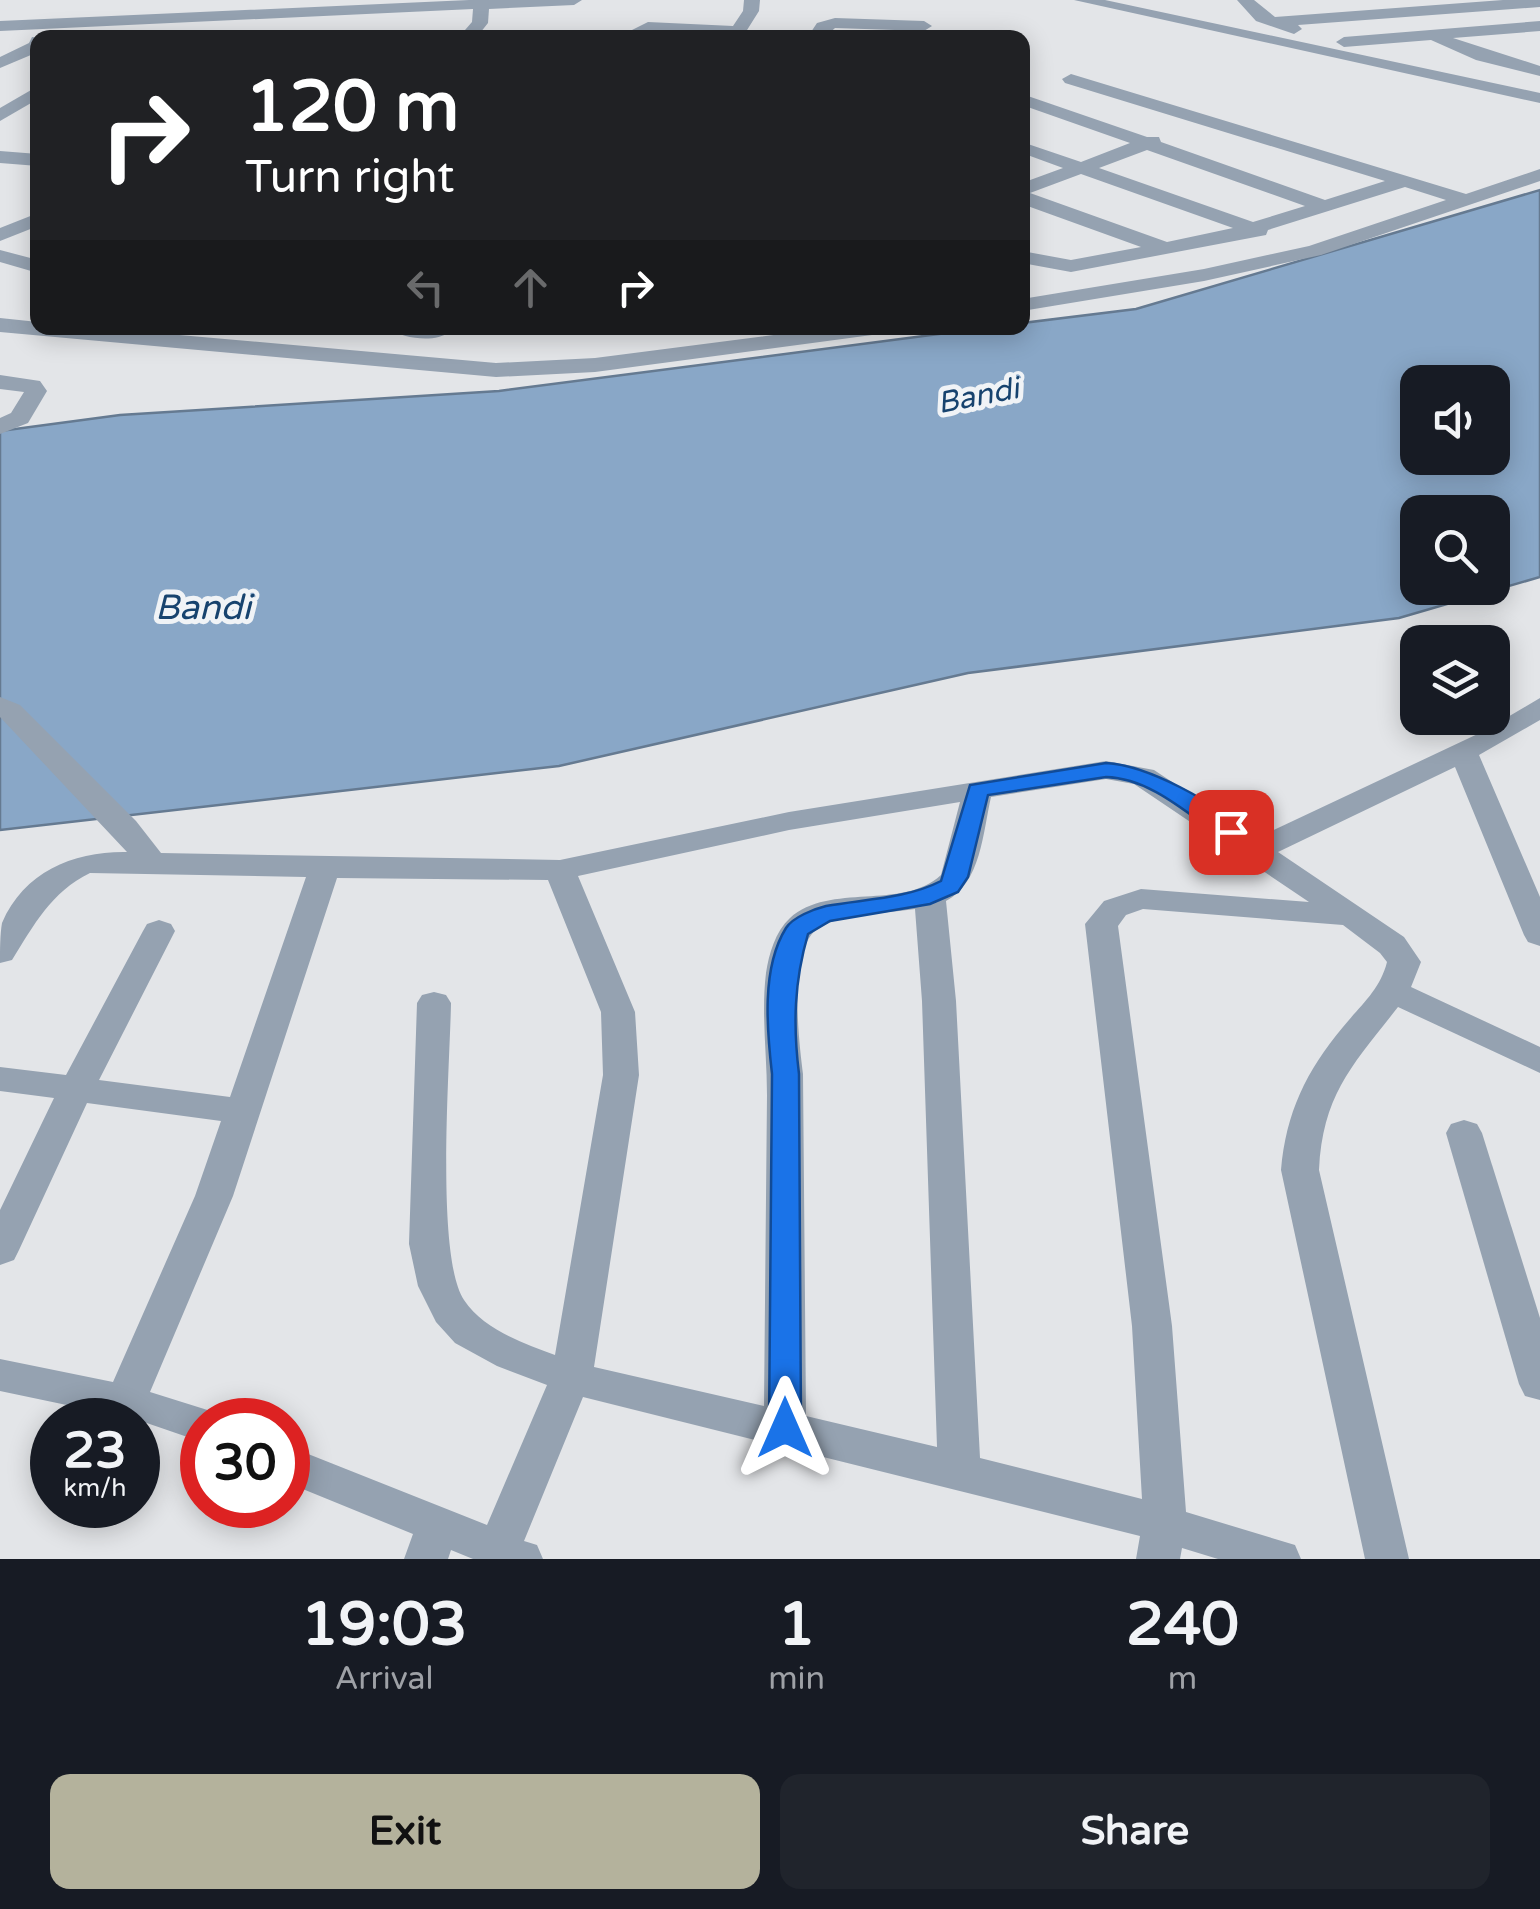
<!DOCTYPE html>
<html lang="en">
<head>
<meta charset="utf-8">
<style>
	:root { --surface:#171b24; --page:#20242c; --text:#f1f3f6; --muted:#9ea1a6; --accent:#b4b29c }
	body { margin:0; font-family:"Varela Round",sans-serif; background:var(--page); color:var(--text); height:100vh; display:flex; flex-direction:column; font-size:38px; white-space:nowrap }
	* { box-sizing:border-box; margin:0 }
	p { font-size:32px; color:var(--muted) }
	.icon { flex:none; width:55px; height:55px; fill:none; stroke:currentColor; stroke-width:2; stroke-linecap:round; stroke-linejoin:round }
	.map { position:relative; height:1559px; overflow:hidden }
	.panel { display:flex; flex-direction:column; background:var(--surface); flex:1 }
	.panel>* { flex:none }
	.guide { position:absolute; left:30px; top:30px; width:1000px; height:305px; border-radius:20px; box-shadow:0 5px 25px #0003; background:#202124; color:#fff; overflow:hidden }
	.controls { position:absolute; left:1400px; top:365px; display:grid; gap:20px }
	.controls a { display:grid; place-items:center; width:110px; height:110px; border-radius:20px; background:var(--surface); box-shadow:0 5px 25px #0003; font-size:50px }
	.speed { position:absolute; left:30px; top:1398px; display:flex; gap:20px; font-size:50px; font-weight:700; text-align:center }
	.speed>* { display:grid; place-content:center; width:130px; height:130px; border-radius:50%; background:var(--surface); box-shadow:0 5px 25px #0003; line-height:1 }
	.speed small { font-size:25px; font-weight:400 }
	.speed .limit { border:15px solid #d22; background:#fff; color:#111 }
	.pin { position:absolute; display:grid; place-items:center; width:85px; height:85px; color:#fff; margin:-42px; border-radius:20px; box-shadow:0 5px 15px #0006 }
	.me { position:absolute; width:110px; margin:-55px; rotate:0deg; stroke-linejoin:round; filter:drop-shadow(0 0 8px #0008) }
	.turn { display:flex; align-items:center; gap:35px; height:210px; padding:0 50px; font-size:45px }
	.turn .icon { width:130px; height:130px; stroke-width:2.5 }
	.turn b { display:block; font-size:70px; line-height:85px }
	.lanes { display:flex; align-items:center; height:95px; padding:0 50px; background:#0003; justify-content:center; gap:50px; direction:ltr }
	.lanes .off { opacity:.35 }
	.eta { display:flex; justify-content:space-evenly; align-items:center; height:170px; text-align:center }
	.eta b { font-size:60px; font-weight:700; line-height:70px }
	.cta { display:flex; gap:20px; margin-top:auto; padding:20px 50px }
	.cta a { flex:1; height:115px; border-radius:20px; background:var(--accent); color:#111; font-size:40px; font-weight:700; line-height:115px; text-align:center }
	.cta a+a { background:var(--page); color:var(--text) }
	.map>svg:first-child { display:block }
	.water { fill:#89a7c7; stroke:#657a91; stroke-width:2.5; fill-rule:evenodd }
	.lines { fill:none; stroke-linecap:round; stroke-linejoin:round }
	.minor { fill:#95a2b1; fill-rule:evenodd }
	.route { fill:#1a73e8; stroke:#114b97; stroke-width:2.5 }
	.labels { text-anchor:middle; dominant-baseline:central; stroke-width:10; stroke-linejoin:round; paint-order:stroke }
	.far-water-label { font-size:30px; font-style:italic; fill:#17436e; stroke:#f0f3f6 }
	.water-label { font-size:35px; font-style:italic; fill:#17436e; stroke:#f0f3f6 }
</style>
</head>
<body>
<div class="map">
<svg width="1540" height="1559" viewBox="0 0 1540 1559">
	<rect width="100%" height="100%" fill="#e3e5e8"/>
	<path class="water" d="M1540 190V577L1399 618 968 673 559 766 0 830V431L120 415 499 391 985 328H1022L1023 323 1136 309ZM1418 382H1492V458H1418ZM1418 512H1492V588H1418Z"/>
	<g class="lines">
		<g class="minor">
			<path d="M469 0H582L574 5 489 9 488 23 476 38H458L472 22 473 9 0 31V21Z"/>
			<path d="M744 0H760L759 11 742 38 650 32 638 38H616L648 22 733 26 743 11Z"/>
			<path d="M1074 0H1105L1540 93V103Z"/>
			<path d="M1237 0H1254L1275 17 1503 0H1540V7L1298 25 1302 29 1294 34 1256 21Z"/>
			<path d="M835 18 924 21 932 26 924 31 835 28 824 38H807L817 23Z"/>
			<path d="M1540 21V31L1453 38 1540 66V76L1476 60 1431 40 1344 47 1336 42 1344 37Z"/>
			<path d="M32 37 44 38H38V52L0 68V57L29 43Z"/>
			<path d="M1071 74 1466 194 1540 169V181L1321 255 1204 281 1022 311V299L1204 269 1309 246 1446 200 1405 187 1268 230 1266 235 1071 272 1022 263V251L1071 260 1141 247 1022 204V183L1063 168 1022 153V142L1081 162 1130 143 1022 105V94L1147 137H1159L1161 142 1325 200 1385 181 1065 83 1062 79ZM1147 150 1305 206 1253 222 1099 168ZM1081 174 1233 228 1167 242 1030 193Z"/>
			<path d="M38 86V99L0 121V108Z"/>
			<path d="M0 151 38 154V166L0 163Z"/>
			<path d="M38 213V226L0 241V228Z"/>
			<path d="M0 250 38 260V273L0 262Z"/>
			<path d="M0 318 38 322V328H100L496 363 595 358 827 328H883L872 335 595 372 496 377 0 332Z"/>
			<path d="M389 328H446L449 332C436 343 402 339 389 328Z"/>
			<path d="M0 375 40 381 47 391 28 423 0 434V418L11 413 24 392 0 389Z"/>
			<path d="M0 697 20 705 136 821 161 853 560 860 789 812 1106 761 1154 770 1257 838 1484 731 1540 698V720L1479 755 1540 897V946L1528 942 1524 935 1455 767 1278 852 1404 937 1421 962 1411 987 1540 1047V1073L1398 1007C1353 1065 1323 1093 1319 1170L1409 1559H1365L1281 1170C1286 1113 1306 1071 1343 1027 1360 1006 1380 990 1387 962L1380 953 1343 925 1143 909 1126 915 1118 926 1172 1326 1186 1512 1295 1545 1301 1559H1218L1182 1548 1180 1559H1136L1140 1536 583 1397 524 1541 537 1545 543 1559H473L451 1550 448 1559H404L413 1534 288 1483V1446L487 1525 547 1385 497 1366 455 1343 436 1322 418 1286 409 1244 417 1003 422 995 434 992 446 995 451 1003C450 1064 435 1256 464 1300 484 1330 523 1343 555 1355L603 1075 601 1012 548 880 337 878 233 1196 150 1392 217 1413 220 1420H202V1442L138 1420 0 1391V1359L113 1382 195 1196 221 1121 87 1103 19 1250 14 1260 0 1265V1210L54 1098 0 1091V1067L66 1075 143 931 147 924 159 920 171 924 175 931 99 1080 230 1097 306 877 90 873C51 892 34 925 12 960L0 963C0 951 0 934 2 923 24 871 75 851 127 852L0 717ZM1106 779 1134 784 1309 902 1141 889 1104 901 1085 924 1132 1326 1142 1499 980 1458 956 1001 946 901C981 883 983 832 991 797ZM960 802 941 875C902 911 830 882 790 918 775 932 769 954 766 973 761 1014 767 1054 767 1095 766 1199 765 1302 764 1406L594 1367 639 1075 635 1012 578 876 789 830ZM915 909 922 1001 937 1447 806 1416 803 1074C799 1042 788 952 816 930 841 912 885 914 915 909Z"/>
			<path d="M1464 1120 1477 1124 1482 1133 1540 1318V1400L1525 1396 1519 1384 1446 1133 1451 1124Z"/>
		</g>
	</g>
	<path class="route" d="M1106 763C1146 765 1217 802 1243 832L1231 840 1223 838C1188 814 1150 778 1106 777L988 795 968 877 958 892 930 904 830 921 808 934C794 982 793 1025 799 1074L801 1428 796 1438 785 1442 774 1438 769 1428 772 1074C767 1030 761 968 786 928 793 917 814 909 826 906 864 899 906 899 941 881L970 785Z"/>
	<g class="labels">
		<g class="far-water-label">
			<text transform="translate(978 396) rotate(-11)">Bandi</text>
		</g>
		<g class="water-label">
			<text x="203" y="608">Bandi</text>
		</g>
	</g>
</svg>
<div class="controls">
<a><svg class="icon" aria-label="sound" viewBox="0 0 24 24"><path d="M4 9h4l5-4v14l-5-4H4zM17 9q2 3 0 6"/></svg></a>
<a><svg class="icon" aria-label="search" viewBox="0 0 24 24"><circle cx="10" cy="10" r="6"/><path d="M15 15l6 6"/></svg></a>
<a><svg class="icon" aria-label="layers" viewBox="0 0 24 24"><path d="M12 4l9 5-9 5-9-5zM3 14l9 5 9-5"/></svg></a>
</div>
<div class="speed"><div>23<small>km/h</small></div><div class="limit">30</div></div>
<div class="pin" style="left:1231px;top:832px;background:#d93025"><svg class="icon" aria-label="arrive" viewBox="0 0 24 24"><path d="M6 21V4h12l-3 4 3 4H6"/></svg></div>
<svg class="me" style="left:785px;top:1428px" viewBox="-20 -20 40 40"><path d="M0-17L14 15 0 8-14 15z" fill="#1a73e8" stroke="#fff" stroke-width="4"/></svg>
<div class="guide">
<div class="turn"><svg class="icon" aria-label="right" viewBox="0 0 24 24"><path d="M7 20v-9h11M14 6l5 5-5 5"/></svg><div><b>120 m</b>Turn right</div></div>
<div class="lanes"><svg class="icon off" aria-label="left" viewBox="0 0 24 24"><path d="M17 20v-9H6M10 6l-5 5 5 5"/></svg><svg class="icon off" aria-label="ahead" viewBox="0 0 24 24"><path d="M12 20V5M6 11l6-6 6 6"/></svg><svg class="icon" aria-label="right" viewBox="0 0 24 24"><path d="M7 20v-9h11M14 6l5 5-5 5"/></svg></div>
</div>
</div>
<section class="panel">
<div class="eta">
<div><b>19:03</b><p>Arrival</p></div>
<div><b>1</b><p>min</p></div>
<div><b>240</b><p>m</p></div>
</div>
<div class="cta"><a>Exit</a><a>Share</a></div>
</section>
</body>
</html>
